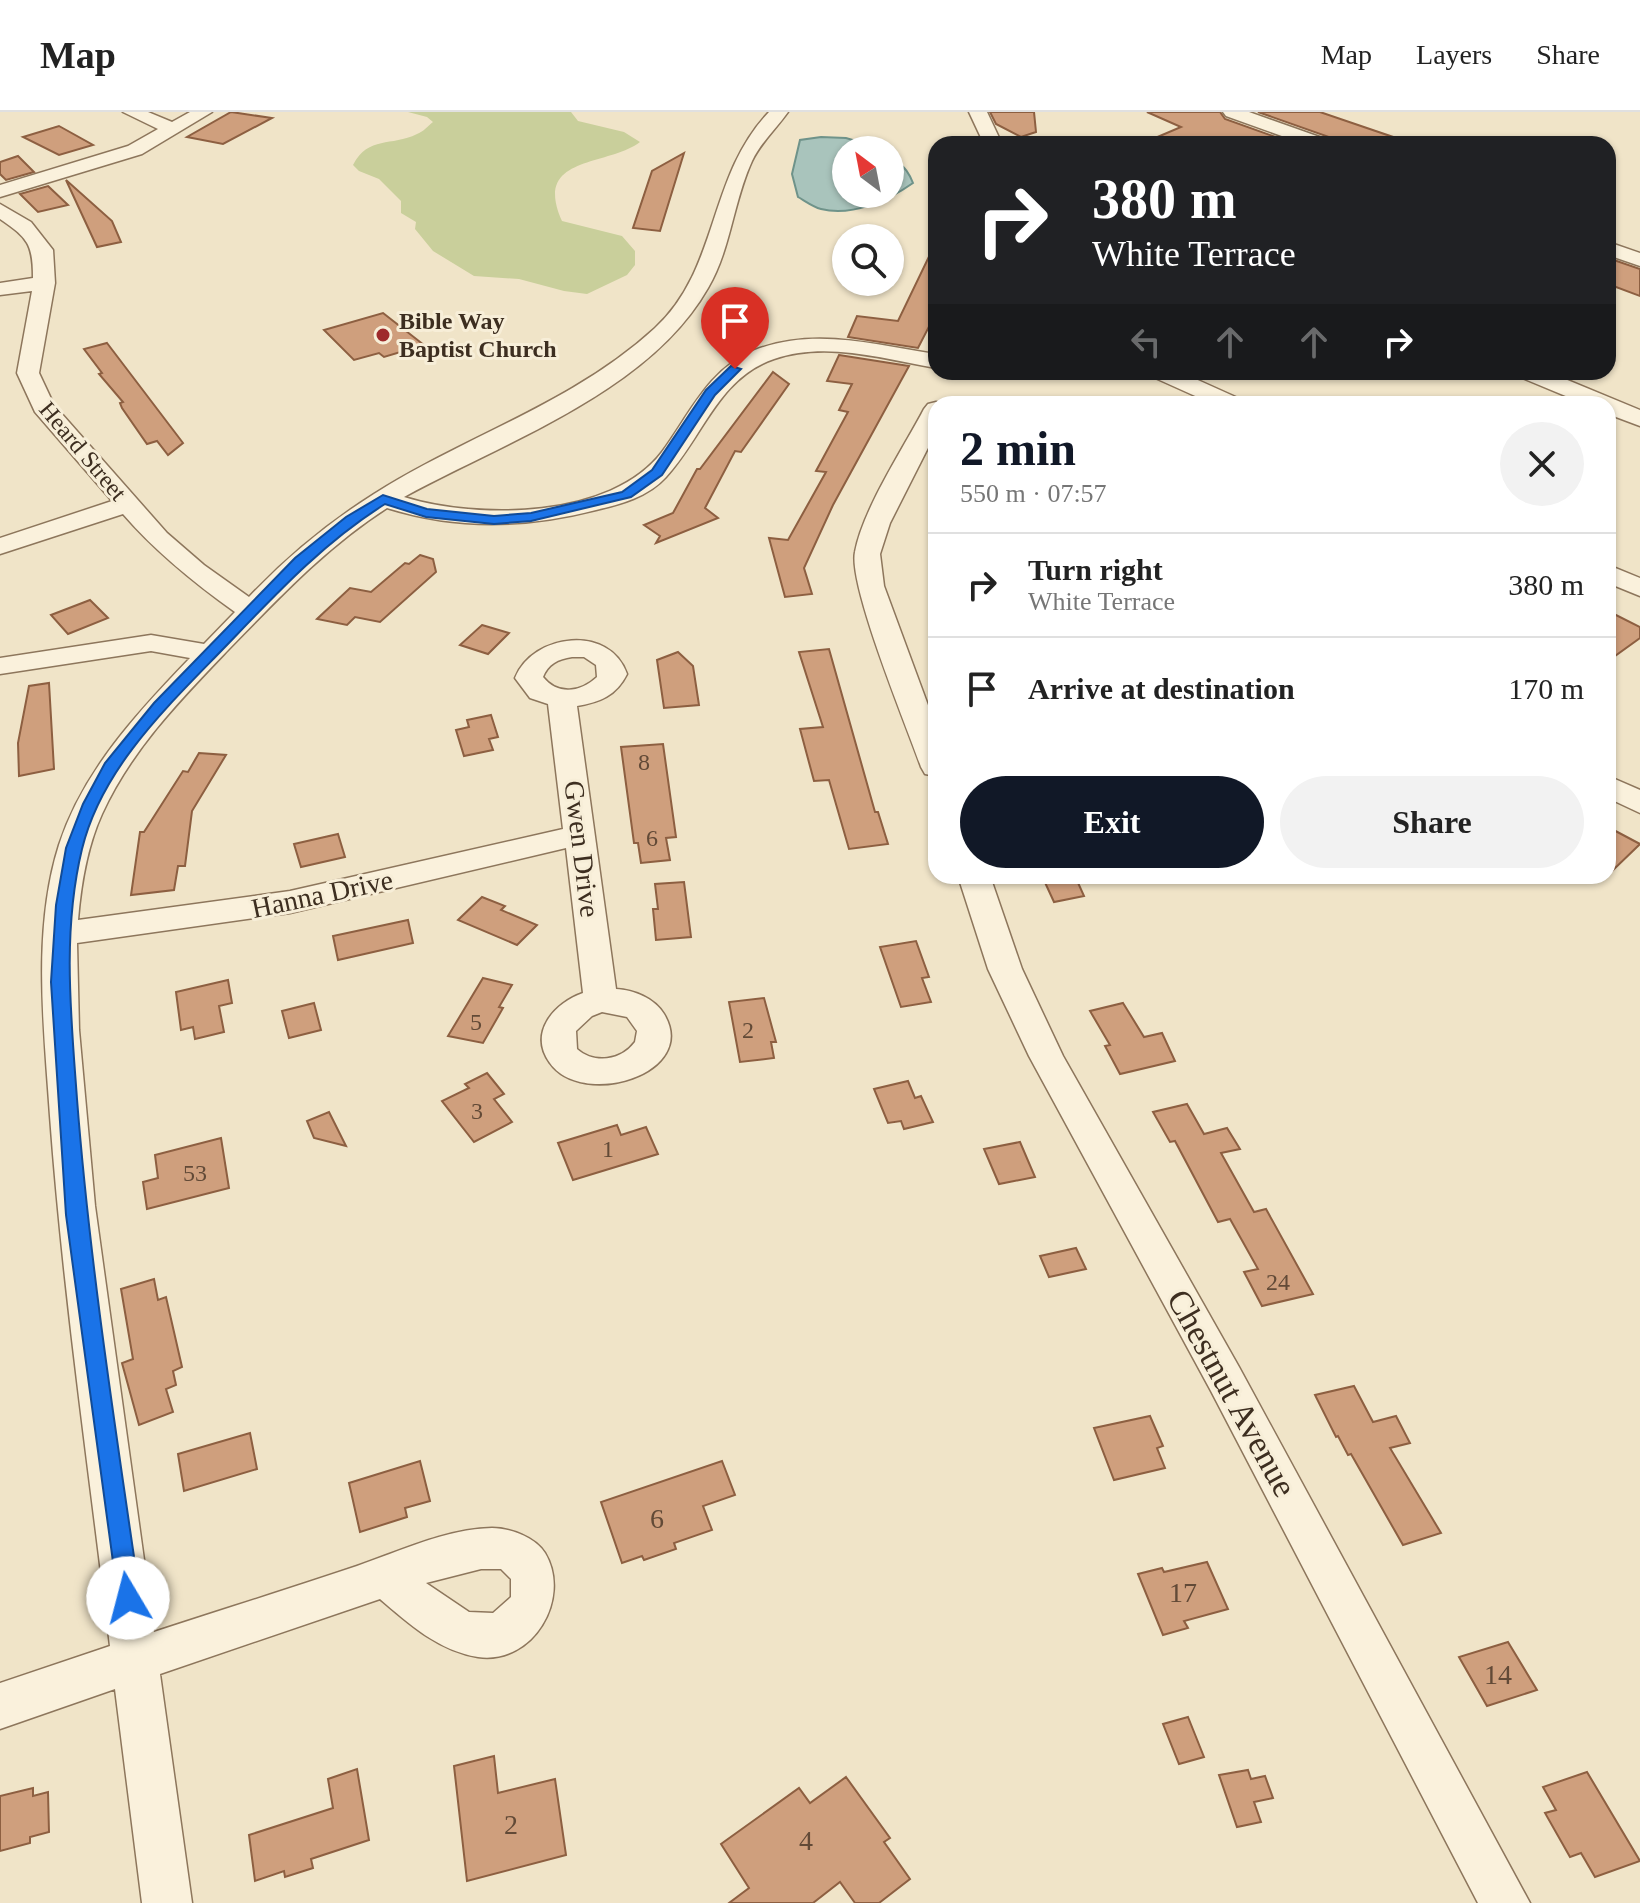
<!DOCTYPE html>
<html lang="en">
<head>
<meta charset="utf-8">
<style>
	:root { --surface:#fff; --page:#f2f2f2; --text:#222; --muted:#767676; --line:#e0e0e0; --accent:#111827 }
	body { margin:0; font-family:"Times New Roman",serif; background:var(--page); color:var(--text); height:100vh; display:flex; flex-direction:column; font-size:30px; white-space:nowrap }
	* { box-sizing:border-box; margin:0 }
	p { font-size:26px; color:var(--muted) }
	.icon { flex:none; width:44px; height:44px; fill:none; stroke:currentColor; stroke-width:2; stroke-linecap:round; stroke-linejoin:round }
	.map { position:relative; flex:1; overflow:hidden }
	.drawer { position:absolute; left:928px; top:284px; width:688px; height:488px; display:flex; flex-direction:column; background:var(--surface); border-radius:24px; box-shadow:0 2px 6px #0004 }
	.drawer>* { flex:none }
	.guide { position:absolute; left:928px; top:24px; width:688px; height:244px; border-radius:24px; box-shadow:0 2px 6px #0004; background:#202124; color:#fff; overflow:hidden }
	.needle { width:52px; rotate:328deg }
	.tools { position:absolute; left:832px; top:24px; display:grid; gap:16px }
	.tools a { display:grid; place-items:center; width:72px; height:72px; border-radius:50%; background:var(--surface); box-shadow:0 2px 6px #0004; font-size:40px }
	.pin { position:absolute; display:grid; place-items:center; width:68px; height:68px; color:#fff; margin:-82px -34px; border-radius:50% 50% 50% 0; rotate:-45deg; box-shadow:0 0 8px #0007 }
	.pin .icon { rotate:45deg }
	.me { position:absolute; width:88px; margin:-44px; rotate:352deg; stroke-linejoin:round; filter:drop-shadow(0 0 6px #0008) }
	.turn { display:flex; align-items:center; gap:28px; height:168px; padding:0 32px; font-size:36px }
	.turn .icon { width:104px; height:104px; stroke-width:2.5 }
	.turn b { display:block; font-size:56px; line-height:68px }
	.lanes { display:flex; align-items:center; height:76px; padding:0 32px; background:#0003; justify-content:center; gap:40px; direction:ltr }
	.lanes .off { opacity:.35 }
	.round { display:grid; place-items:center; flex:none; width:84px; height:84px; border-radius:42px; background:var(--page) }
	.headline { display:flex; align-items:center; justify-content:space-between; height:136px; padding:0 32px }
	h1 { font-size:48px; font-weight:700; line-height:60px; color:var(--accent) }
	.cta { display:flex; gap:16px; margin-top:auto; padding:16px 32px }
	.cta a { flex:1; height:92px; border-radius:48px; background:var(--accent); color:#fff; font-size:32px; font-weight:700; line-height:92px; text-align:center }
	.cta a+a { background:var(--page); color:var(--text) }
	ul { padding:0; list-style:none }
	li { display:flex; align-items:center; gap:24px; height:104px; padding:0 32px; border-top:2px solid var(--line) }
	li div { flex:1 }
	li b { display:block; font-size:30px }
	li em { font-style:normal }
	header { display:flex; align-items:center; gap:48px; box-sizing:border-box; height:112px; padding:0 40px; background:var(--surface); border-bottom:2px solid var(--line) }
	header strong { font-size:38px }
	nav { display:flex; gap:44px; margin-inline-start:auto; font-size:28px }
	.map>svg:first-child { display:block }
	.green { fill:#c9cf9b }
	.water { fill:#a9c4bc; stroke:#6f938a; stroke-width:2 }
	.building { fill:#cf9f7d; stroke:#8d5f41; stroke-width:2 }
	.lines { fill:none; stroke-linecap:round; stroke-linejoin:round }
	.minor-casing { stroke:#8d765c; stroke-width:3 }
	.minor { fill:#faf1dc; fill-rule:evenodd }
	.route { fill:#1a73e8; stroke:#114b97; stroke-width:2 }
	.poi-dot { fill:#9e2a2b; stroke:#f7eed8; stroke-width:3 }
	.labels { text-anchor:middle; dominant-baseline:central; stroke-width:6; stroke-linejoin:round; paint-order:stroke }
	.far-poi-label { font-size:24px; font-weight:bold; fill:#3d2e20; stroke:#f7eed8; text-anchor:start }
	.far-street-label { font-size:24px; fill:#3d2e20; stroke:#f7eed8 }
	.number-label { font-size:24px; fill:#624a37 }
	.street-label { font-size:28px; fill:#3d2e20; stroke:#f7eed8 }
	.near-number-label { font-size:28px; fill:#624a37 }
	.near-street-label { font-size:34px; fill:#3d2e20; stroke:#f7eed8 }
</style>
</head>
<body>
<header>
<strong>Map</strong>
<nav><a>Map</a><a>Layers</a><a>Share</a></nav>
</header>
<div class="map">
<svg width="1640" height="1791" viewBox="0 0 1640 1791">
	<rect width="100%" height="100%" fill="#f0e4c8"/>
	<path class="green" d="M408 0H571L578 9 624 20 640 30C607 55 532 43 562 109L622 124 635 139V153L627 163 587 182 564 179 519 167 474 164 433 139 415 117 416 110 401 101V89L379 67 359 59 353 53C369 23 391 35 417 22 423 20 428 14 433 10L427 5Z"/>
	<path class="water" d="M821 25 846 26 887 38H846V82H890V39C898 54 905 51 913 71 889 88 852 105 821 97 813 95 805 89 798 85L792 62 800 28Z"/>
	<g class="building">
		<path d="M231 0 272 6 223 32 187 25Z"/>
		<path d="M990 0H1034L1036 20 1021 25 996 12Z"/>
		<path d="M1147 0H1220L1225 7 1295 32H1141L1181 15Z"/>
		<path d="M1258 0H1320L1402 28 1401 32H1333L1329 25Z"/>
		<path d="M59 14 93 33 59 43 23 25Z"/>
		<path d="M684 41 660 119 633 116 652 59Z"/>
		<path d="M18 44 34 60 6 68 0 62V50Z"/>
		<path d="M66 68 112 109 121 130 97 135Z"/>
		<path d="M48 74 68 93 38 100 20 82Z"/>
		<path d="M936 130V201L918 236 848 225 857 204 898 209Z"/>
		<path d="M1608 146 1640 157V184L1608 172Z"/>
		<path d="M383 201 424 233 384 245 379 241 354 248 324 218Z"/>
		<path d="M107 231 183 331 168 343 157 329 147 332 122 296 120 291 123 290 99 262 102 261 84 237Z"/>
		<path d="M839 243 909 254 833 393 804 456 812 482 785 485 769 426 788 428 826 360 816 359 848 300 839 298 852 272 827 269Z"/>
		<path d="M773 260 789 272 741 340 735 339 705 396 718 406 656 431 660 424 644 413 673 401 697 357H700Z"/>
		<path d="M420 443 433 447 436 460 380 510 355 505 347 513 317 507 350 476 371 480 405 451 409 452Z"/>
		<path d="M90 488 108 506 68 522 51 503Z"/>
		<path d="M1608 499 1640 515V526L1608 549Z"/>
		<path d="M482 513 509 521 488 542 460 533Z"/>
		<path d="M829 537 875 700H878L888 732 849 737 829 668 814 669 800 617 823 615 799 540Z"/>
		<path d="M678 540 693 554 699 593 664 596 657 548Z"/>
		<path d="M49 571 54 657 19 664 18 631 29 574Z"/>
		<path d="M491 603 498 625 489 627 493 638 464 644 456 618 469 615 467 608Z"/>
		<path d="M663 632 676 725 666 726 670 748 641 751 638 731H634L621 635Z"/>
		<path d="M199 641 226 643 192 699 185 754H178L174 778 131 783 140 720H144L183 659 188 660Z"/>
		<path d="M1608 715 1640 732 1608 763Z"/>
		<path d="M338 722 345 745 301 755 294 732Z"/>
		<path d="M1042 764H1075L1084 784 1054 790Z"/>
		<path d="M684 770 691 825 656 828 653 797H658L655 772Z"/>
		<path d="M482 785 505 794 501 798 537 813 517 833 458 808Z"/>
		<path d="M408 808 413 831 338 848 333 824Z"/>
		<path d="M916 829 929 865 922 866 931 890 901 895 880 835Z"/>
		<path d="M483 866 512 873 499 895 503 896 483 931 448 924Z"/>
		<path d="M228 868 232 891 219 894 224 920 195 927 193 915 181 918 176 880Z"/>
		<path d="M764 886 776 930H771L774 946 740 950 729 890Z"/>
		<path d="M314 891 321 918 289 926 282 899Z"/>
		<path d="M1123 891 1144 925 1162 921 1175 949 1120 962 1105 934 1110 933 1090 899Z"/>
		<path d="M487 961 504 982 494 987 512 1010 474 1030 442 989 469 976 465 972Z"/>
		<path d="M908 969 915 986 921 984 933 1010 904 1017 901 1009 888 1011 874 977Z"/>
		<path d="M1187 992 1204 1022 1227 1016 1240 1037 1221 1041 1254 1100 1266 1097 1313 1182 1262 1194 1244 1160 1258 1157 1230 1107 1218 1110 1175 1029 1170 1030 1153 1000Z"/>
		<path d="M329 1000 346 1034 314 1026 307 1009Z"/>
		<path d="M617 1013 621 1023 646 1015 658 1042 573 1068 558 1031Z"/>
		<path d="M221 1026 229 1076 147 1097 143 1070 158 1066 155 1043Z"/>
		<path d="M1020 1030 1035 1065 999 1072 984 1037Z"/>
		<path d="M1076 1136 1086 1157 1049 1165 1040 1144Z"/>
		<path d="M154 1167 158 1188 166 1185 182 1255 173 1259 176 1273 166 1277 173 1300 139 1313 122 1251 133 1247 121 1177Z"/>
		<path d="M1354 1274 1373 1310 1396 1304 1410 1331 1390 1336 1441 1421 1403 1433 1351 1342 1348 1343 1338 1324 1336 1325 1315 1283Z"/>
		<path d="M1150 1304 1163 1334 1157 1336 1165 1356 1114 1368 1094 1316Z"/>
		<path d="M250 1321 257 1357 184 1379 178 1342Z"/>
		<path d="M420 1349 430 1389 405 1396 407 1405 360 1420 349 1371Z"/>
		<path d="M722 1349 735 1383 703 1394 712 1418 674 1431 676 1437 644 1448 642 1444 622 1451 601 1390Z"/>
		<path d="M1207 1450 1228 1497 1184 1509 1188 1516 1163 1523 1138 1462 1162 1456 1164 1460Z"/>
		<path d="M1508 1530 1537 1578 1487 1594 1459 1545Z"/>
		<path d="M1188 1605 1204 1645 1179 1652 1163 1612Z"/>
		<path d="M494 1644 498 1681 555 1667 566 1743 467 1769 454 1654Z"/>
		<path d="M357 1657 369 1728 311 1747 313 1756 285 1765 284 1759 255 1769 249 1723 333 1696 328 1667Z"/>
		<path d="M1248 1658 1251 1667 1265 1664 1273 1686 1254 1690 1261 1710 1237 1715 1219 1663Z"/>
		<path d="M1587 1660 1640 1749 1595 1765 1581 1741 1570 1745 1545 1701 1556 1698 1543 1675Z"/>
		<path d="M846 1665 890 1726 884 1730 910 1767 879 1791H855L840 1770 813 1791H729L749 1776 721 1732 799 1676 810 1691Z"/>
		<path d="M33 1676V1684L48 1680 49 1720 30 1725V1731L0 1739V1684Z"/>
	</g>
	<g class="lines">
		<g class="minor-casing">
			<g id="minor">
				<path d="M123 0H148L172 10 190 0H212L142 42 0 85V73L128 34 158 17Z"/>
				<path d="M769 0H788C776 17 761 30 752 49 733 90 731 137 708 176 649 280 504 330 404 385 478 408 611 407 662 340 690 302 708 257 755 238 814 215 876 233 936 242V256C884 247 826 229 774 247 718 266 703 325 666 365 648 385 621 392 596 398 525 416 458 418 387 396 325 436 279 486 228 538 180 588 131 638 102 702 87 735 81 772 78 808L290 779 563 717 548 592 530 586 515 566C533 521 610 512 627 562 616 584 600 590 577 594L616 877C634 878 654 886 664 902 700 962 582 997 550 951 528 921 554 891 583 881L566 736 290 801 77 831 79 918 95 1094 154 1520C221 1498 289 1477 357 1454 400 1439 446 1417 492 1416 510 1416 535 1425 545 1441 572 1486 533 1553 478 1545 439 1539 409 1512 380 1487L160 1562 192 1791H142L115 1577 0 1617V1571L110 1534C89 1358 63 1181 50 1004 44 916 32 818 59 733 83 659 137 601 190 546L151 539 0 562V546L151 523 204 532 235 500C193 470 156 440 123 402L0 442V426L112 389 35 300 17 261 32 179 0 183V171L33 166C33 132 28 126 0 107V92L31 110 53 138 55 171 39 261 54 293 167 421 204 453 249 485C287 445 328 411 374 382 467 323 572 292 655 216 720 156 707 65 769 0ZM572 545H584L596 553 597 565C581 580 558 584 543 565 548 552 558 547 572 545ZM602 900 627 905 637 919 635 930C621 949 594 952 577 937L576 919 592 904ZM481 1457H501L511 1467V1485L493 1501 469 1500 426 1471Z"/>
				<path d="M969 0H987L1002 32H984Z"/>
				<path d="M1223 0H1249L1328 28 1330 32H1304L1226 4Z"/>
				<path d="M1608 130 1640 141V154L1608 143Z"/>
				<path d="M1150 260H1180L1240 287 1244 292H1213L1153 265Z"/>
				<path d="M1517 260H1548L1640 298V314L1608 302V292H1585L1520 265Z"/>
				<path d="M936 290 944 292H936V320L890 411 880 442 884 474 936 615V664L925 662 921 655C907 615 848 473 855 440 863 397 903 337 924 297L928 292Z"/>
				<path d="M1608 453 1640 466V484L1608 471Z"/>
				<path d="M1608 664 1640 678V701L1608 686Z"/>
				<path d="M958 764H990L1022 857 1063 944 1239 1255 1530 1791H1478L1211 1279 1029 944 988 857Z"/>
			</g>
		</g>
		<use href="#minor" class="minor"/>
	</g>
	<path class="route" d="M731 254 741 257 715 283 662 363 631 385 531 409 494 412 426 405 385 392C323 431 276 482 225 535 169 593 102 655 82 737 62 820 71 904 77 987 90 1155 116 1320 140 1486L136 1494 128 1497 119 1494 66 1103 51 870 56 793 66 736 83 692 105 651 154 591 295 446 346 405 383 383 427 397 494 404 531 401 622 380 652 358 706 278Z"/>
	<circle class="poi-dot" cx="383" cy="223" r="8"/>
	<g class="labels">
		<g class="far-poi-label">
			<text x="399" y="209">Bible Way<tspan x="399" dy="28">Baptist Church</tspan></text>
		</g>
		<g class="far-street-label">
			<text transform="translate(83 339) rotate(50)">Heard Street</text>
		</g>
		<g class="number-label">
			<text x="644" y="650">8</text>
			<text x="652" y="726">6</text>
			<text x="476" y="910">5</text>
			<text x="748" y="918">2</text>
			<text x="477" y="999">3</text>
			<text x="608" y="1037">1</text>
			<text x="195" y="1061">53</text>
			<text x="1278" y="1170">24</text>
		</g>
		<g class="street-label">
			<text transform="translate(582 737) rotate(83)">Gwen Drive</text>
			<text transform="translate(322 782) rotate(-12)">Hanna Drive</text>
		</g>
		<g class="near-number-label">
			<text x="657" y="1406">6</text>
			<text x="1183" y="1480">17</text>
			<text x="1498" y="1562">14</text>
			<text x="511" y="1712">2</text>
			<text x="806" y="1728">4</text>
		</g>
		<g class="near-street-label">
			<text transform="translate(1232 1281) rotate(61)">Chestnut Avenue</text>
		</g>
	</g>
</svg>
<div class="tools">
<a><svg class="needle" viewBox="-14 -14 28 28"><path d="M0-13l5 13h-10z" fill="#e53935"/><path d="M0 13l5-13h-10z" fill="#767676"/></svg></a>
<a><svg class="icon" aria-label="search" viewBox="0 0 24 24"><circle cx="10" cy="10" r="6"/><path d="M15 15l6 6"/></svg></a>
</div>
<div class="pin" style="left:735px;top:257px;background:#d93025"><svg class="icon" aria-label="arrive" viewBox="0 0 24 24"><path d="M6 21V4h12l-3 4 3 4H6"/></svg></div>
<svg class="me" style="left:128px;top:1486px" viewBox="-20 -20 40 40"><circle r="19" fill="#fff"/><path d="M0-13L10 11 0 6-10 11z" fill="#1a73e8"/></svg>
<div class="guide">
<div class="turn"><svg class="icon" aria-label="right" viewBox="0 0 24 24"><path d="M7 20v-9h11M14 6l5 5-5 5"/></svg><div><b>380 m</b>White Terrace</div></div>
<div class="lanes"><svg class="icon off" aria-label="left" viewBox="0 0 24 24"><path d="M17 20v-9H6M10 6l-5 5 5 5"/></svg><svg class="icon off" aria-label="ahead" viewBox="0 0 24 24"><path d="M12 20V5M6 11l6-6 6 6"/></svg><svg class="icon off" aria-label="ahead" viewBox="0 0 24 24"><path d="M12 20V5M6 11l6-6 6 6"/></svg><svg class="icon" aria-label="right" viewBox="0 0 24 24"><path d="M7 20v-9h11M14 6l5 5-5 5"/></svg></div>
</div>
<section class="drawer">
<div class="headline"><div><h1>2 min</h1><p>550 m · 07:57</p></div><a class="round"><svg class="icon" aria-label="close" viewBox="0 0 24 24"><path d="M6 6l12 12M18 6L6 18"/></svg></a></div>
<ul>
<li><svg class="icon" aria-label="right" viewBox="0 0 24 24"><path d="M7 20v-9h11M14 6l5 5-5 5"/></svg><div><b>Turn right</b><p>White Terrace</p></div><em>380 m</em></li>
<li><svg class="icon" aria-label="arrive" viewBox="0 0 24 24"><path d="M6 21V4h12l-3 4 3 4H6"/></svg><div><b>Arrive at destination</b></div><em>170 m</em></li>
</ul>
<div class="cta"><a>Exit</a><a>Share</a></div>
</section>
</div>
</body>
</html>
